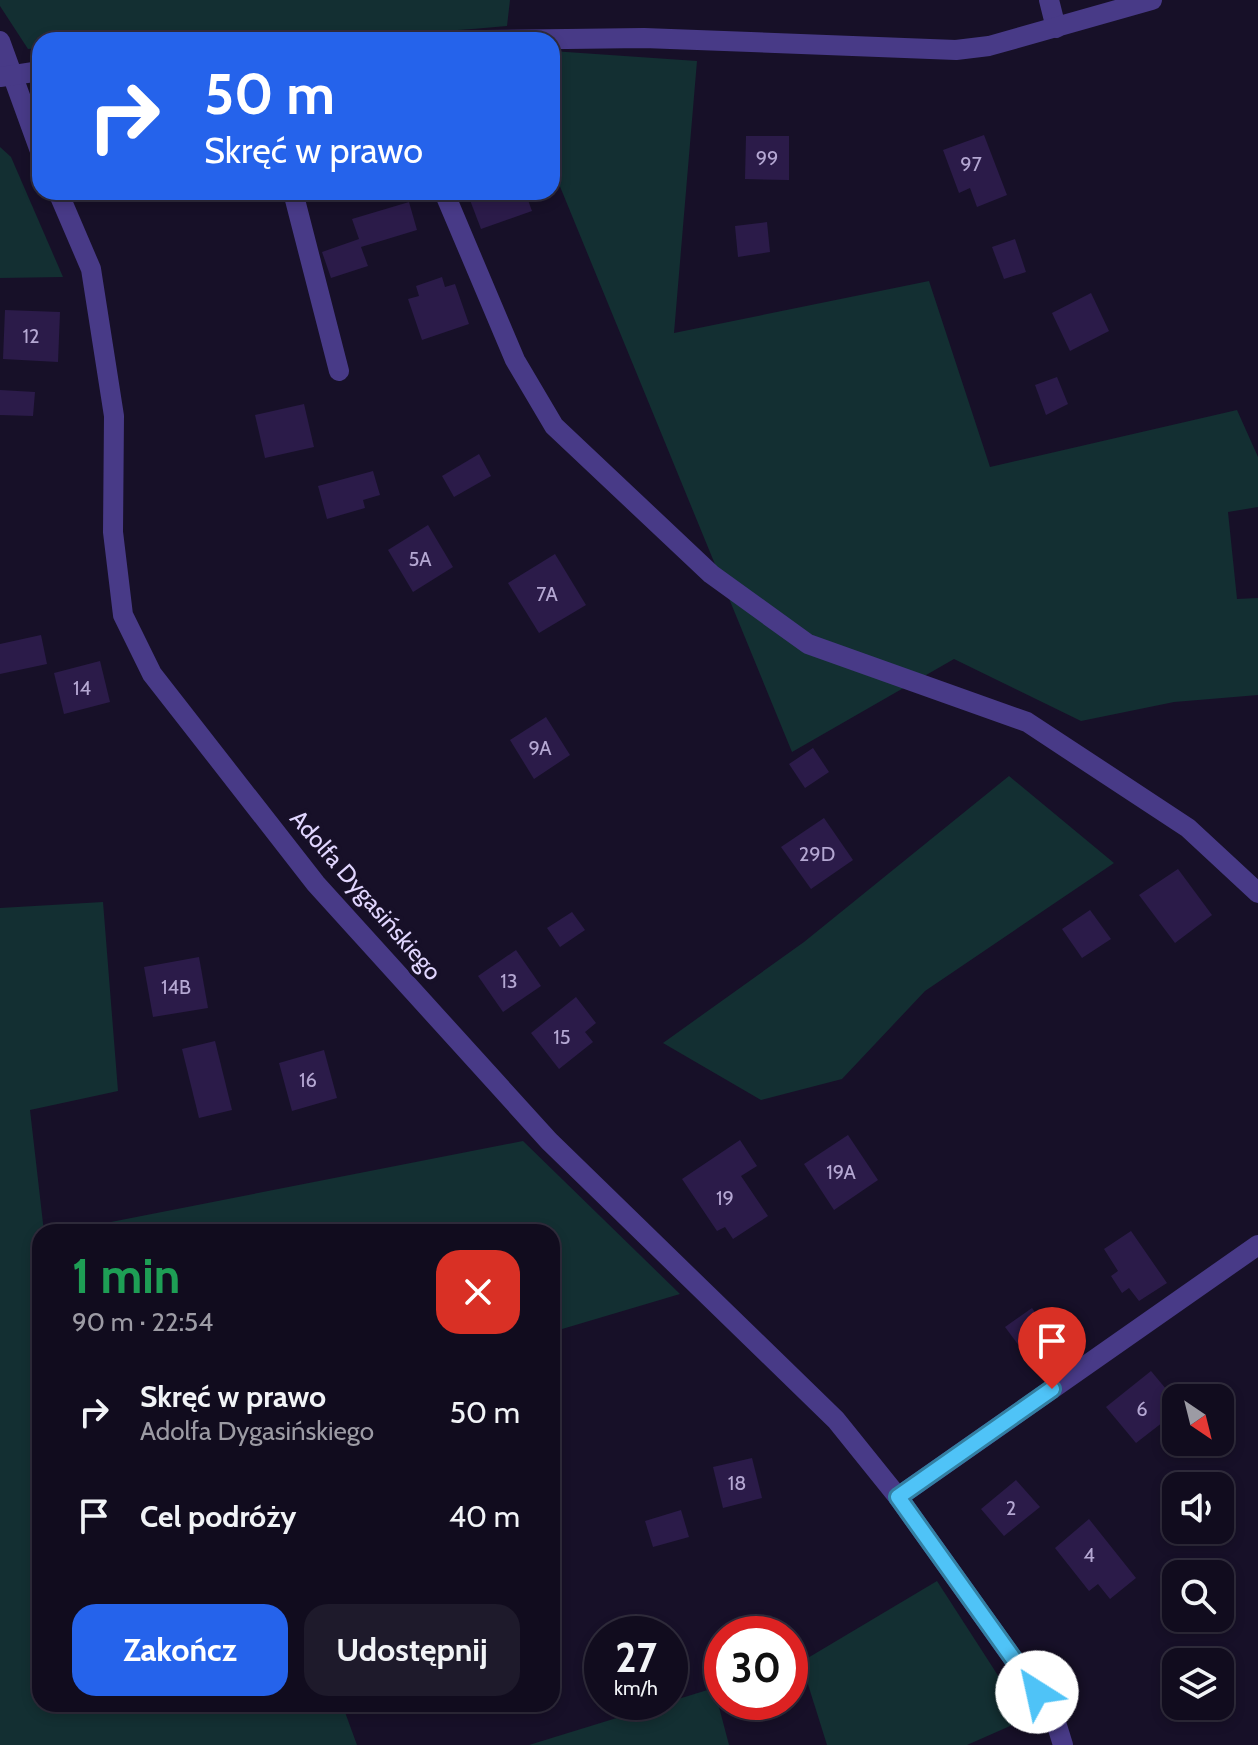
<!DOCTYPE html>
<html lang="pl">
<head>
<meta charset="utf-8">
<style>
	:root { --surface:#110c1e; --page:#1e1a2b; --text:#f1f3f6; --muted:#9c9ba4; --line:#302c3c; --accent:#2563eb }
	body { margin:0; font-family:Cabin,sans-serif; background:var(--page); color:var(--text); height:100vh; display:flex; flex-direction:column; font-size:30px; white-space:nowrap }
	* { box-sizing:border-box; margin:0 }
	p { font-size:26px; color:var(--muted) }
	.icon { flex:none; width:44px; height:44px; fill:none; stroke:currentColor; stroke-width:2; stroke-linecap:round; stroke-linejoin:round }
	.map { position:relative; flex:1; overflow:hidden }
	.drawer { position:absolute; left:32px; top:1224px; width:528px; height:488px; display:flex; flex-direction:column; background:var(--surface); border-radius:24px; box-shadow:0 4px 12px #0003,0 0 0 2px var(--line) }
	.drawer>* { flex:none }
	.guide { position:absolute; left:32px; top:32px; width:528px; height:168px; border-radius:24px; box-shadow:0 4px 12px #0003,0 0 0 2px var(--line); background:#2563eb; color:#fff; overflow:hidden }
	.needle { width:52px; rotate:145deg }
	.tools { position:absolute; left:1162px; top:1384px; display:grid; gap:16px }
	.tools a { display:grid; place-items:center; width:72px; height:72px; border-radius:16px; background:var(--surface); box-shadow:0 4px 12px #0003,0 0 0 2px var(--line); font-size:40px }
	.speed { position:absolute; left:584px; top:1616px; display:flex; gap:16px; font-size:40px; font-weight:700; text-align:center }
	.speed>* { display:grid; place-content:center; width:104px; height:104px; border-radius:50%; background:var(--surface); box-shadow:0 4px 12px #0003,0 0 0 2px var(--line); line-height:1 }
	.speed small { font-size:20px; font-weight:400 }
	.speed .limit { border:12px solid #d22; background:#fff; color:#111 }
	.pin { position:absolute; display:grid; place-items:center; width:68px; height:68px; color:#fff; margin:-82px -34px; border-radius:50% 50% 50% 0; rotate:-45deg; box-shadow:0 0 8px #0007 }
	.pin .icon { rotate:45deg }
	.me { position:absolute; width:88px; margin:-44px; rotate:325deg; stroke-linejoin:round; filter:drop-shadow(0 0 6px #0008) }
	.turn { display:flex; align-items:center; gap:28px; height:168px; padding:0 40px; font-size:36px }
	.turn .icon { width:104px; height:104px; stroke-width:2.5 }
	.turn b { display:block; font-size:56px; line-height:68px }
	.round { display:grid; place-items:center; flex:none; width:84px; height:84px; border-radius:24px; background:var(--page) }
	.head { display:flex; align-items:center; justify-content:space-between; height:136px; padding:0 40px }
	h1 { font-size:48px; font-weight:700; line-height:60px; color:#1e9e55 }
	.action { display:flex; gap:16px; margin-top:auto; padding:16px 40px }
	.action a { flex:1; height:92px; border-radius:24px; background:var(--accent); color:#fff; font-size:32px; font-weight:700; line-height:92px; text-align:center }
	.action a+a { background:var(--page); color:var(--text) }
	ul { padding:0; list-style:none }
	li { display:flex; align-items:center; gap:24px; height:104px; padding:0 40px }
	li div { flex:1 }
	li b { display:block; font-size:30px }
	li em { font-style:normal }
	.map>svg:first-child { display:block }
	.green { fill:#132f32 }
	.building { fill:#2b1b49 }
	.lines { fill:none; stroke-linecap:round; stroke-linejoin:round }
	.service { stroke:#483a87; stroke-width:20 }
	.minor { stroke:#483a87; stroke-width:20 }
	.route-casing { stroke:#337fa1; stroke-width:20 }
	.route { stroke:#4fc3f7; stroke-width:14 }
	.labels { text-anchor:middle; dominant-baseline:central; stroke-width:8; stroke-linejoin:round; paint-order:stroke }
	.number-label { font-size:20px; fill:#b4a7d2 }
	.street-label { font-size:24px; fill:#e1d6ff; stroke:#171028 }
</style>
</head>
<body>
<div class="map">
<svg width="1258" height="1745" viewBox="0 0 1258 1745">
	<rect width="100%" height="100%" fill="#171028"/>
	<g class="green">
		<path d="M0 0H510L507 26C352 40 196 40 40 40V48L28 49 0 6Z"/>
		<path d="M552 51 697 61 674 333 929 281 990 467 1237 410 1258 457V507L1228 512 1237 599 1258 598V695L1174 702 1081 721 954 659 792 752 552 167Z"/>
		<path d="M0 147 11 157 63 277 0 278Z"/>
		<path d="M1009 776 1114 863 925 991 842 1079 761 1100 663 1043 804 942Z"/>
		<path d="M103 902 118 1091 30 1110 44 1232H40V1704H342L357 1745H0V908Z"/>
		<path d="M523 1141 680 1294 552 1332V1232H60Z"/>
		<path d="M937 1581 1026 1719 967 1745H827L801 1662Z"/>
		<path d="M714 1688 729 1745H529Z"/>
	</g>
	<g class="building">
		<path d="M984 135 1007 195 977 207 970 188 959 193 943 150Z"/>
		<path d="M746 136H789V180L745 179Z"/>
		<path d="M493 192H525L532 211 481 229 470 200Z"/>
		<path d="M409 202 417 230 361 247 368 266 331 278 322 252 359 239 352 219Z"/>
		<path d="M767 222 770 252 738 257 735 226Z"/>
		<path d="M1015 239 1026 272 1004 279 992 247Z"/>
		<path d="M442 277 445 287 455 284 469 324 422 340 408 299 419 296 416 286Z"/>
		<path d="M1091 293 1109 331 1070 351 1052 313Z"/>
		<path d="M5 310 60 312 58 362 3 359Z"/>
		<path d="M1057 377 1068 404 1046 415 1035 385Z"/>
		<path d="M0 390 35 392 33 416 0 415Z"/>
		<path d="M304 404 314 447 265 458 255 415Z"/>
		<path d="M479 454 491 476 454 497 442 476Z"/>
		<path d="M373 471 380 495 363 500 365 508 327 519 318 486Z"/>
		<path d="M428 525 453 567 413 592 388 550Z"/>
		<path d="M555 554 586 605 539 633 508 583Z"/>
		<path d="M41 635 47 664 0 674V644Z"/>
		<path d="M100 661 110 702 64 714 54 673Z"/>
		<path d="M546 717 570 755 534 779 510 740Z"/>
		<path d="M813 748 829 772 805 788 789 764Z"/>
		<path d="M824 818 853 860 811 889 781 847Z"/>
		<path d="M1178 869 1212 915 1175 943 1139 895Z"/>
		<path d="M1090 910 1111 939 1082 958 1062 929Z"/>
		<path d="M572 912 585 930 560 947 547 928Z"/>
		<path d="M516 950 541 986 503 1012 478 976Z"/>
		<path d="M199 957 208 1008 153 1017 144 967Z"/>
		<path d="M576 997 596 1023 585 1032 593 1042 559 1069 531 1033Z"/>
		<path d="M215 1041 232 1110 199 1118 182 1049Z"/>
		<path d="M324 1050 337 1098 292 1111 279 1063Z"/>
		<path d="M848 1135 878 1180 834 1210 804 1164Z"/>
		<path d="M740 1140 757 1166 741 1176 768 1216 733 1239 725 1227 717 1231 682 1179Z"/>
		<path d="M1131 1231 1167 1283 1139 1301 1129 1288 1122 1293 1111 1276 1118 1271 1104 1249Z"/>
		<path d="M1032 1308 1057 1343 1031 1362 1005 1327Z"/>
		<path d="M1151 1371 1176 1401V1412L1136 1443 1106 1407Z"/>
		<path d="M752 1458 762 1498 723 1508 713 1467Z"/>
		<path d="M1016 1480 1040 1507 1004 1536 981 1509Z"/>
		<path d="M681 1510 689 1537 653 1547 645 1521Z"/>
		<path d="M1089 1519 1136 1578 1110 1599 1098 1584 1089 1591 1055 1548Z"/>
	</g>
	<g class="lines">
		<path class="service" d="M293 192 339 371"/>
		<g class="minor">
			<path d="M1049 0 1056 28"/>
			<path d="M484 40 644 38 956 50 989 46 1152 0"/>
			<path d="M0 41 40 151"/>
			<path d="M0 77 40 71"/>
			<path d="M58 192 91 269 114 416 113 532 123 615 152 674 316 884 549 1141 836 1420 898 1497"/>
			<path d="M444 192 515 360 554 426 711 574 808 644 1027 722 1188 828 1258 893"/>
			<path d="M1063 1745 1054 1716 898 1497 1258 1245"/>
		</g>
	</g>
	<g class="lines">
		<g class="route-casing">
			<path id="route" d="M1037 1692 898 1497 1052 1389"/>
		</g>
		<use href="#route" class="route"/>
	</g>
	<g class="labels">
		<g class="number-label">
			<text x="767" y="158">99</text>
			<text x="971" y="164">97</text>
			<text x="31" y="336">12</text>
			<text x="420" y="559">5A</text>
			<text x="547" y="594">7A</text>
			<text x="82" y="688">14</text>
			<text x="540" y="748">9A</text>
			<text x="817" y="854">29D</text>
			<text x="509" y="981">13</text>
			<text x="176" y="987">14B</text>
			<text x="562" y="1037">15</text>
			<text x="308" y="1080">16</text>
			<text x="841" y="1172">19A</text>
			<text x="725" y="1198">19</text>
			<text x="1142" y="1409">6</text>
			<text x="737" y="1483">18</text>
			<text x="1011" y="1508">2</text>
			<text x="1089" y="1555">4</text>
		</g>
		<g class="street-label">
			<text transform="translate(366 895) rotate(49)">Adolfa Dygasińskiego</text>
		</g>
	</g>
</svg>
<div class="tools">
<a><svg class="needle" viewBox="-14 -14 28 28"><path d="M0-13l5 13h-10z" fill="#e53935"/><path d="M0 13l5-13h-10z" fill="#9c9ba4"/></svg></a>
<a><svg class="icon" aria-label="sound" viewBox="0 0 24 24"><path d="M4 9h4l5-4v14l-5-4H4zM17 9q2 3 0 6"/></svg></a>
<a><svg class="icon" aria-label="search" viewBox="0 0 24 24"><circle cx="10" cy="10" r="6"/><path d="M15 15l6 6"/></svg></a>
<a><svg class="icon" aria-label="layers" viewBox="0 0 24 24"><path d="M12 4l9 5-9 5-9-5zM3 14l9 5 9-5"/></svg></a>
</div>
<div class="speed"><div>27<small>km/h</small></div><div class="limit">30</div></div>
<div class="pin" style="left:1052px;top:1389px;background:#d93025"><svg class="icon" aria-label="arrive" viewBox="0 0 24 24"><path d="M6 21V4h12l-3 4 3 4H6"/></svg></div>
<svg class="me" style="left:1037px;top:1692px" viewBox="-20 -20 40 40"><circle r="19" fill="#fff"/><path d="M0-13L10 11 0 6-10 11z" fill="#4fc3f7"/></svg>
<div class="guide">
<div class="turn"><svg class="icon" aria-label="right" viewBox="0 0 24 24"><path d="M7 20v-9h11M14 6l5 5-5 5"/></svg><div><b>50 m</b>Skręć w prawo</div></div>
</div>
<section class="drawer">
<div class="head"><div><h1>1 min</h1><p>90 m · 22:54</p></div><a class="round" style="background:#d93025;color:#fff"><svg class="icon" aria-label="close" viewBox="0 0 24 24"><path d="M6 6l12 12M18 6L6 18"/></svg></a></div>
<ul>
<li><svg class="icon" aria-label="right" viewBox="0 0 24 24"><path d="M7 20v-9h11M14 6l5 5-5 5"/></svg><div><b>Skręć w prawo</b><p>Adolfa Dygasińskiego</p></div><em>50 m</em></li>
<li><svg class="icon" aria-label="arrive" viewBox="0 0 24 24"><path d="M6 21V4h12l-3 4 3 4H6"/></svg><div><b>Cel podróży</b></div><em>40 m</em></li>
</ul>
<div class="action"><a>Zakończ</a><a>Udostępnij</a></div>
</section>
</div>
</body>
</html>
